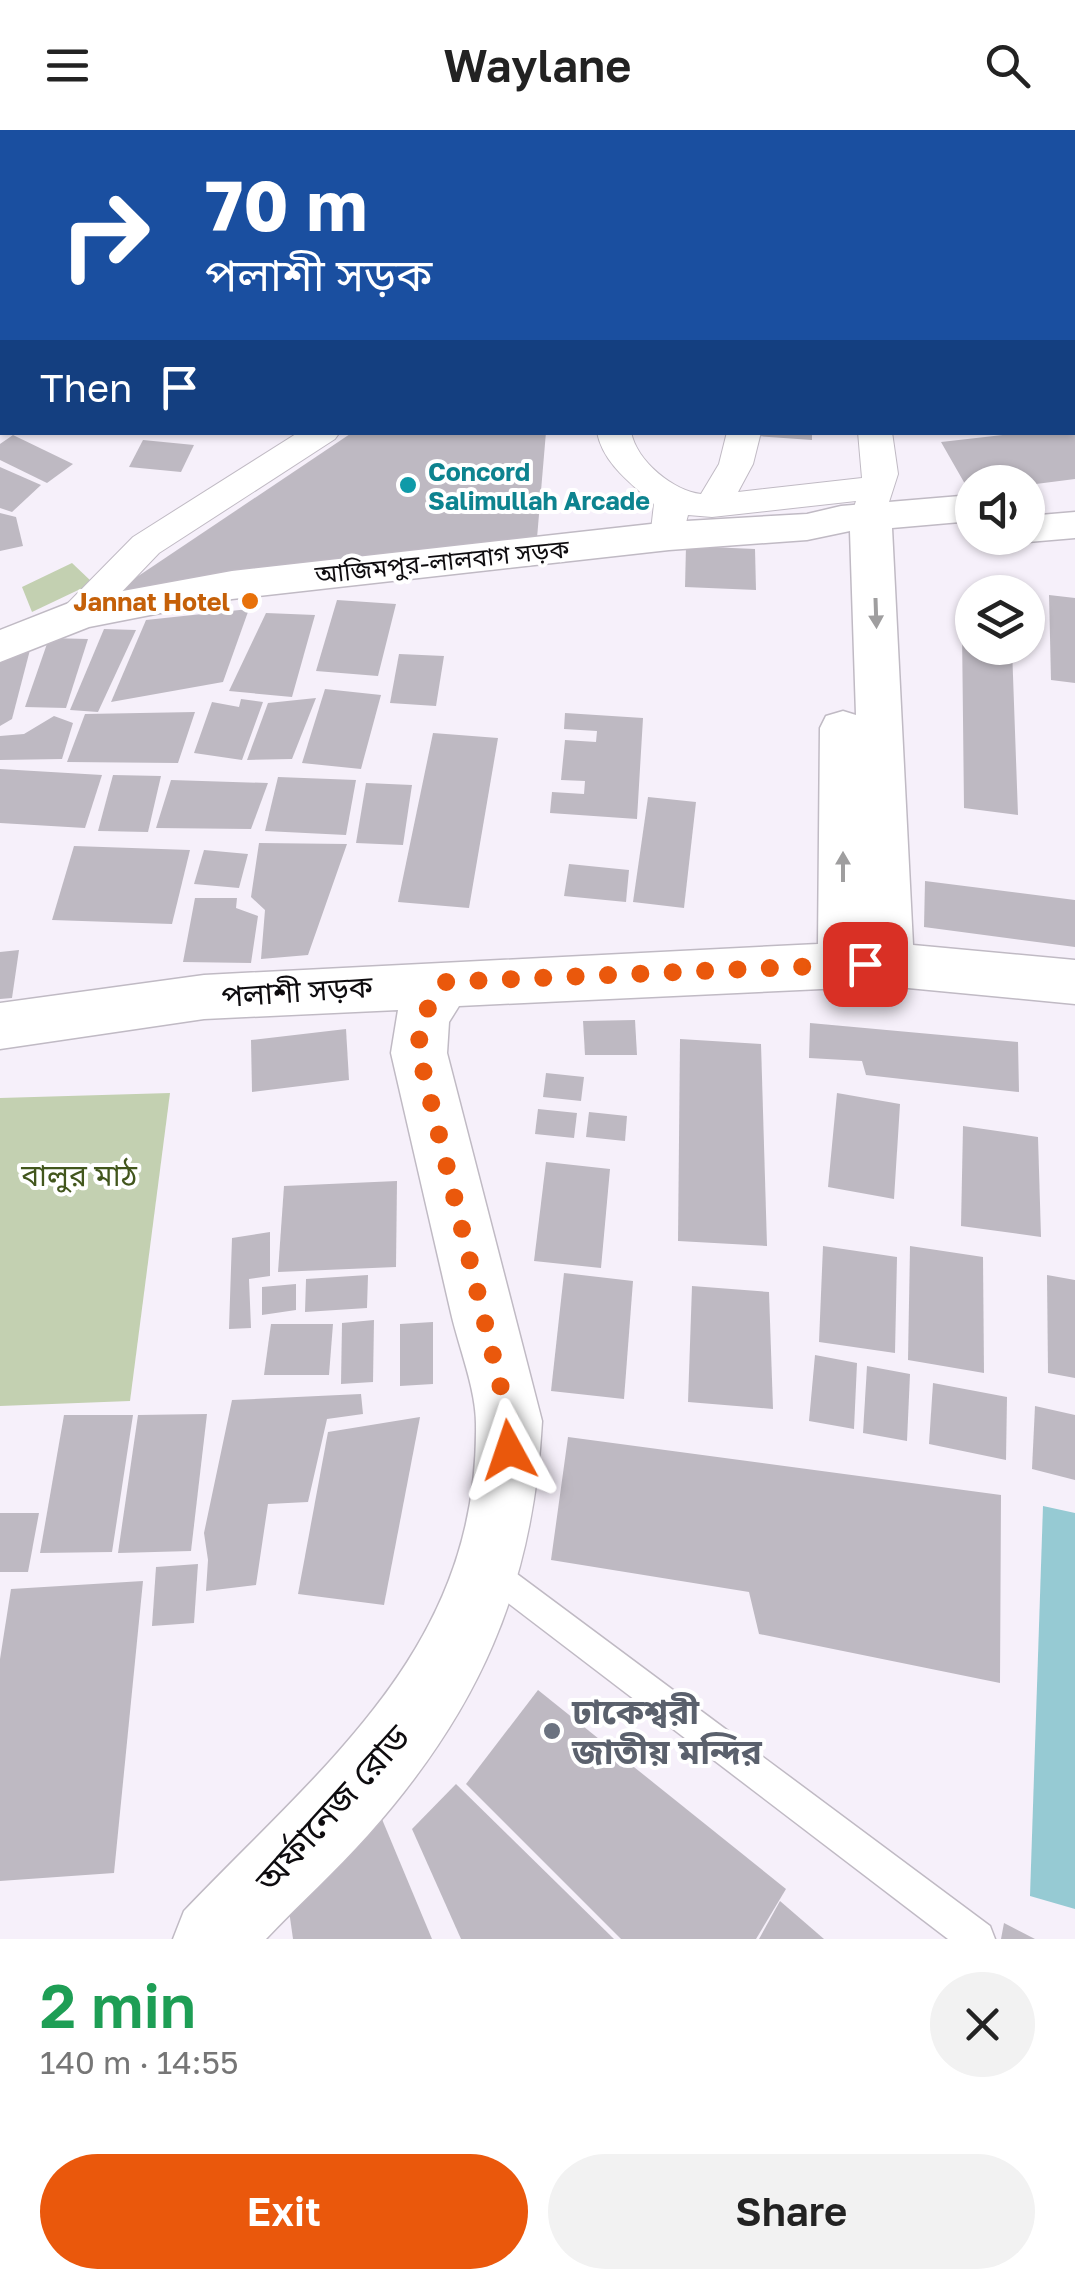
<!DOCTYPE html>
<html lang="en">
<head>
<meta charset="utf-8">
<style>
	:root { --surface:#fff; --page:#f2f2f2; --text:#222; --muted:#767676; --accent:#ea580c }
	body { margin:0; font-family:"Golos Text","Noto Sans Bengali",sans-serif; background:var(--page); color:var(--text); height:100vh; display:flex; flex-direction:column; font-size:38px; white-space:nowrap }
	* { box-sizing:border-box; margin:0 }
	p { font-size:32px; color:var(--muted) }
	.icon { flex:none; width:55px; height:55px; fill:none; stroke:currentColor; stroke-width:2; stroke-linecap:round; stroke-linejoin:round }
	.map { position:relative; height:1809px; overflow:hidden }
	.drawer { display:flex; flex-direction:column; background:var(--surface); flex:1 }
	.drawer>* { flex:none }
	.banner { position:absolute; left:0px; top:0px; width:1075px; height:305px; box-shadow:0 2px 8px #0004; background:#1a4fa0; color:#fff; overflow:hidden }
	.fabs { position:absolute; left:955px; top:335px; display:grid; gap:20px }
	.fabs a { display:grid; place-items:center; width:90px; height:90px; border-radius:50%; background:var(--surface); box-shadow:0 2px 8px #0004; font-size:50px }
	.pin { position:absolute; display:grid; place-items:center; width:85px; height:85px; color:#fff; margin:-42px; border-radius:20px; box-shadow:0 5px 15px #0006 }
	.me { position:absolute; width:110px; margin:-55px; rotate:355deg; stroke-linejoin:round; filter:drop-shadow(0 0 8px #0008) }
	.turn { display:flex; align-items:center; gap:35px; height:210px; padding:0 40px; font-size:45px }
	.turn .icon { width:130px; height:130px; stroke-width:2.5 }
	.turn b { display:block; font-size:70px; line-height:85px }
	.then { display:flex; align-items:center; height:95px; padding:0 40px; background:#0003; gap:20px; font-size:38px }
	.round { display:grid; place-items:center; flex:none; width:105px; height:105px; border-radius:52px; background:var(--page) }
	.head { display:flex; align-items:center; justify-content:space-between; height:170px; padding:0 40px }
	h1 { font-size:60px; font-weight:600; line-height:75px; color:#1e9e55 }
	.cta { display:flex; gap:20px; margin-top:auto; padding:20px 40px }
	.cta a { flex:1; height:115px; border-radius:60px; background:var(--accent); color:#fff; font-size:40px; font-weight:600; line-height:115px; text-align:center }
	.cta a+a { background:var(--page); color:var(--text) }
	header { display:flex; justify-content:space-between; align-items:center; height:130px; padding:0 40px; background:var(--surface); font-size:45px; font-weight:600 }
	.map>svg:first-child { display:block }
	.green { fill:#c3d0b1 }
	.water { fill:#96cad3 }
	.building { fill:#beb9c2 }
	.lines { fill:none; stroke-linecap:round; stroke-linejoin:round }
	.service-casing { stroke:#c0bac4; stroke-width:3 }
	.minor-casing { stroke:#c0bac4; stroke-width:2 }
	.secondary-casing { stroke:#c0bac4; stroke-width:3 }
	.service { fill:#fff; fill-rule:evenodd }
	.minor { fill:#fff; fill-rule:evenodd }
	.secondary { fill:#fff; fill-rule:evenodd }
	.oneway { fill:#9f9e9f }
	.route { stroke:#ea580c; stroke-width:18; stroke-dasharray:0 32.4 }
	.culture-dot { fill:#0f9aa8; stroke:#fff; stroke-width:4 }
	.food-dot { fill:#e8710a; stroke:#fff; stroke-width:4 }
	.worship-dot { fill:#6b7280; stroke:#fff; stroke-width:4 }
	.labels { text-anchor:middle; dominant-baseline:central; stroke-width:8; stroke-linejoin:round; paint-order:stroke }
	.far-culture-label { font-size:25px; font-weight:bold; fill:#0d838f; stroke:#fff; text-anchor:start }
	.far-street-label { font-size:25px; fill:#0e0c0f; stroke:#fff }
	.far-food-label { font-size:25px; font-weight:bold; fill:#c56008; stroke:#fff; text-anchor:end }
	.street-label { font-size:30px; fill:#0e0c0f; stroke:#fff }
	.park-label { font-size:30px; fill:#42561d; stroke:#fff }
	.near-worship-label { font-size:35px; font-weight:bold; fill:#5b616d; stroke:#fff; text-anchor:start }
	.near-street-label { font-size:35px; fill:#0e0c0f; stroke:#fff }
</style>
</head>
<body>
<header><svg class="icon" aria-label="menu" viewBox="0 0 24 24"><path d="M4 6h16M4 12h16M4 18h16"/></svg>Waylane<svg class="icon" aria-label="search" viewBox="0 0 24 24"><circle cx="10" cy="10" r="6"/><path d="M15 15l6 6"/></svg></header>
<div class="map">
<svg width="1075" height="1809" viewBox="0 0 1075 1809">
	<rect width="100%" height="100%" fill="#f6f0fa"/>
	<g class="green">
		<path d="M72 433 93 453 32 482 22 457Z"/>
		<path d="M170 963 130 1271 0 1276V968Z"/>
	</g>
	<path class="water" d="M1043 1376 1075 1383V1779L1030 1766Z"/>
	<g class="building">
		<path d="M353 302H546L537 408 113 463Z"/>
		<path d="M743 302H812V310L743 305Z"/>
		<path d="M1030 302H1075V349L1028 355 972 352V361H969L941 312Z"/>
		<path d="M13 305 73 334 47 353 0 330V314Z"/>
		<path d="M143 310 194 315 181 342 129 337Z"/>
		<path d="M0 337 41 355 12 382 0 378Z"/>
		<path d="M0 383 16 387 23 416 0 421Z"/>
		<path d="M686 416 755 419 756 460 685 457Z"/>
		<path d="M1049 465 1075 468V553L1051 550Z"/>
		<path d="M337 470 396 474 378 546 316 541Z"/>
		<path d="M249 479 223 552 111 572 146 490Z"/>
		<path d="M266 483 315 485 292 567 229 561Z"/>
		<path d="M104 499 136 500 98 582 70 580Z"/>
		<path d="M962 500 972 501V518H1012L1018 685 964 678Z"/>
		<path d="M49 508 88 509 66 578 25 577Z"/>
		<path d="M31 516 12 589 0 596V528Z"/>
		<path d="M399 524 444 526 436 576 390 573Z"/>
		<path d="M325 559 381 565 361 639 302 633Z"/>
		<path d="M316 568 292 629 247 630 268 573Z"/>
		<path d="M241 569 263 572 242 630 194 623 212 572 239 577Z"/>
		<path d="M195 582 178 633 67 632 85 584Z"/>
		<path d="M565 583 643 588 637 689 550 683 552 662 584 664 585 651 561 650 565 610 596 612 597 601 564 599Z"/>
		<path d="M54 586 73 593 62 629 0 630V606L24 604Z"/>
		<path d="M433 603 498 608 469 778 398 772Z"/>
		<path d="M0 639 102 645 85 698 0 693Z"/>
		<path d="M113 645 161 646 148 702 98 701Z"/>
		<path d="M278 647 356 650 346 705 265 701Z"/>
		<path d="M171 650 268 653 251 699 156 698Z"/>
		<path d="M366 653 412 655 403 715 356 713Z"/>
		<path d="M648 667 696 672 684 778 633 772Z"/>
		<path d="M259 713 347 714 308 825 261 829 265 780 251 767Z"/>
		<path d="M74 716 190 720 172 794 52 790Z"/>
		<path d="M204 720 248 724 239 758 194 754Z"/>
		<path d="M569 734 629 740 626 772 564 766Z"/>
		<path d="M925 751 1075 770V817L924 797Z"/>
		<path d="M195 768H237L236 778 258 786 251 833 183 832Z"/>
		<path d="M19 820 12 868 0 869V822Z"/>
		<path d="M635 890 637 925H585L583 891Z"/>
		<path d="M810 893 1018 912 1019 962 866 945 862 931 809 928Z"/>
		<path d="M346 899 349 950 252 962 251 910Z"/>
		<path d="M680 909 761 914 767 1116 678 1111Z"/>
		<path d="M546 943 584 947 581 971 543 967Z"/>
		<path d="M837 963 900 974 894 1069 828 1057Z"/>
		<path d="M538 979 577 983 574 1008 535 1004Z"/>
		<path d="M589 982 627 986 625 1011 586 1007Z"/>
		<path d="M963 996 1038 1007 1041 1107 961 1096Z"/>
		<path d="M546 1032 610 1039 601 1138 534 1131Z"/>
		<path d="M397 1051 396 1137 278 1142 284 1056Z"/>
		<path d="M270 1102V1146L249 1149 251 1198 229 1199 232 1108Z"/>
		<path d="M823 1116 897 1127 895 1223 819 1212Z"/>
		<path d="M910 1116 983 1127 984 1243 908 1230Z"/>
		<path d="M564 1143 633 1151 624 1269 551 1261Z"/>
		<path d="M368 1145 367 1178 305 1182 306 1149Z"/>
		<path d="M1047 1145 1075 1150V1248L1048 1243Z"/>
		<path d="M296 1154V1180L262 1185V1157Z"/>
		<path d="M692 1156 769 1162 773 1279 688 1272Z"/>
		<path d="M374 1190 373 1252 341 1254 342 1193Z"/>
		<path d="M433 1192V1254L400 1256V1194Z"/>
		<path d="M271 1194H333L329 1245H264Z"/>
		<path d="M815 1225 857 1233 854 1299 809 1291Z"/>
		<path d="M867 1236 910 1244 907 1311 863 1303Z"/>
		<path d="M933 1253 1007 1267 1006 1330 929 1314Z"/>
		<path d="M361 1264 363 1284 327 1289 308 1372 268 1374 256 1455 206 1461 208 1430 204 1403 232 1270Z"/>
		<path d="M1035 1276 1075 1285V1350L1032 1339Z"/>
		<path d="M207 1284 191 1421 118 1423 138 1285Z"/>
		<path d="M64 1285H133L112 1422 40 1423Z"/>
		<path d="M420 1287 384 1475 298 1464 328 1302Z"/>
		<path d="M568 1307 1001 1365 1000 1553 759 1504 749 1462 551 1430Z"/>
		<path d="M0 1383H39L28 1442H0Z"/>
		<path d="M198 1434 194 1493 152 1496 156 1437Z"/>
		<path d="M143 1451 114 1743 0 1751V1529L11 1459Z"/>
		<path d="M538 1560 786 1759 756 1809H621L466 1654Z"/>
		<path d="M456 1654 614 1809H461L412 1699Z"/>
		<path d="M379 1682 432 1809H293L284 1745Z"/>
		<path d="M780 1771 824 1809H759Z"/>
		<path d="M1004 1793 1035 1809H1001Z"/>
	</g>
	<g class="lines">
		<g class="service-casing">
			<path id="service" d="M489 1423 990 1796 995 1809H948L478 1450 473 1439 478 1428Z"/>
		</g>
		<g class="minor-casing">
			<g id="minor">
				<path d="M260 0H301L303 2H262Z"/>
				<path d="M823 0H851L852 2H825Z"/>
				<path d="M2 69V90L0 91V70Z"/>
				<path d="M299 302H340L335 309 159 423 92 493 79 497 66 493 60 484 66 475 133 407Z"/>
				<path d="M597 302H631C637 332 674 361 701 364L719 334 727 302H761L753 334 738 362 862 348 858 302H892L898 344 882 394 869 397 856 394 851 386 856 371 712 387 688 385 682 408 669 412 656 408 651 400 654 374C632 354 603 334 597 302Z"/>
			</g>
		</g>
		<g class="secondary-casing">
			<g id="secondary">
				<path d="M972 365V391L892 398 913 815 1075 830V874L887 856 459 876 449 892 447 923 542 1291C533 1458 479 1580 368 1705 336 1741 299 1774 266 1809H173L184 1781C323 1635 479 1518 476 1294 476 1259 459 1218 451 1183 431 1096 411 1010 391 923L398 880 204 889 0 919V873L204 845 818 814 820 598 826 586 843 581 856 585 850 401 807 410 669 420 232 469 89 497 0 532V500L79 469 232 441 669 392 807 384 841 376Z"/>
				<path d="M1075 382V408L1028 412 1013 408H1028V386Z"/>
			</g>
		</g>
		<use href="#service" class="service"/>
		<use href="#minor" class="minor"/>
		<use href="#secondary" class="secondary"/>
	</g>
	<defs><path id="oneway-solid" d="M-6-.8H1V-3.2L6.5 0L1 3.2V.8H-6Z" transform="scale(2.5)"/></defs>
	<g class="oneway">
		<use href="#oneway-solid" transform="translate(876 483) rotate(88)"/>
		<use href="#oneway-solid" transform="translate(843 737) rotate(-90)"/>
	</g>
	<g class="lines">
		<path class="route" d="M509 1320V1291L419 923C418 893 427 875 446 852L865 834"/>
	</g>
	<circle class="culture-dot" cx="408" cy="355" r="10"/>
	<circle class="food-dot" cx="250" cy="471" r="10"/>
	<circle class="worship-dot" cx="552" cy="1601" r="10"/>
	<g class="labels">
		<g class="far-culture-label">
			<text x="428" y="341">Concord<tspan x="428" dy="29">Salimullah Arcade</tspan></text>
		</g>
		<g class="far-street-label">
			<text transform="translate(442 431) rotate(-6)">আজিমপুর-লালবাগ সড়ক</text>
		</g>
		<g class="far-food-label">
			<text x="230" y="471">Jannat Hotel</text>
		</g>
		<g class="street-label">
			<text transform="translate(297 861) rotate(-4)">পলাশী সড়ক</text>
		</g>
		<g class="park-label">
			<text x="79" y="1045">বালুর মাঠ</text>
		</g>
		<g class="near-worship-label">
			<text x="572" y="1581">ঢাকেশ্বরী<tspan x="572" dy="40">জাতীয় মন্দির</tspan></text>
		</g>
		<g class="near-street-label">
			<text transform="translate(332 1678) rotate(-48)">অর্ফানেজ রোড</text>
		</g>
	</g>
</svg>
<div class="fabs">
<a><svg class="icon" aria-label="sound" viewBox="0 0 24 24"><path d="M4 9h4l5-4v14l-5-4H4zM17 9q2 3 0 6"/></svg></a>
<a><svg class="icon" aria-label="layers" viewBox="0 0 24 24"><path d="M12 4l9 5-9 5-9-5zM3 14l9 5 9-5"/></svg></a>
</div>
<div class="pin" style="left:865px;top:834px;background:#d93025"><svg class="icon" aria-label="arrive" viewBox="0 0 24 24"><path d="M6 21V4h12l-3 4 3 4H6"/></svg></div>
<svg class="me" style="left:509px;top:1320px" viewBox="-20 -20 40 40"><path d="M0-17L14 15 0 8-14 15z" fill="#ea580c" stroke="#fff" stroke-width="4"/></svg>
<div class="banner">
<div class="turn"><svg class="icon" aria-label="right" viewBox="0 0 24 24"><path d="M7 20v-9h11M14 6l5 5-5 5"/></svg><div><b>70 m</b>পলাশী সড়ক</div></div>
<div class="then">Then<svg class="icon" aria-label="arrive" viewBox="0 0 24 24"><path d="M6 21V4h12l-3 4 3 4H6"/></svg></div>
</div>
</div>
<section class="drawer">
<div class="head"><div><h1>2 min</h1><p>140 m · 14:55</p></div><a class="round"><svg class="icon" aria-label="close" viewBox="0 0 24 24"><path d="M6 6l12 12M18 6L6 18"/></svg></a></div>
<div class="cta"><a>Exit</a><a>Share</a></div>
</section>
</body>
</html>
